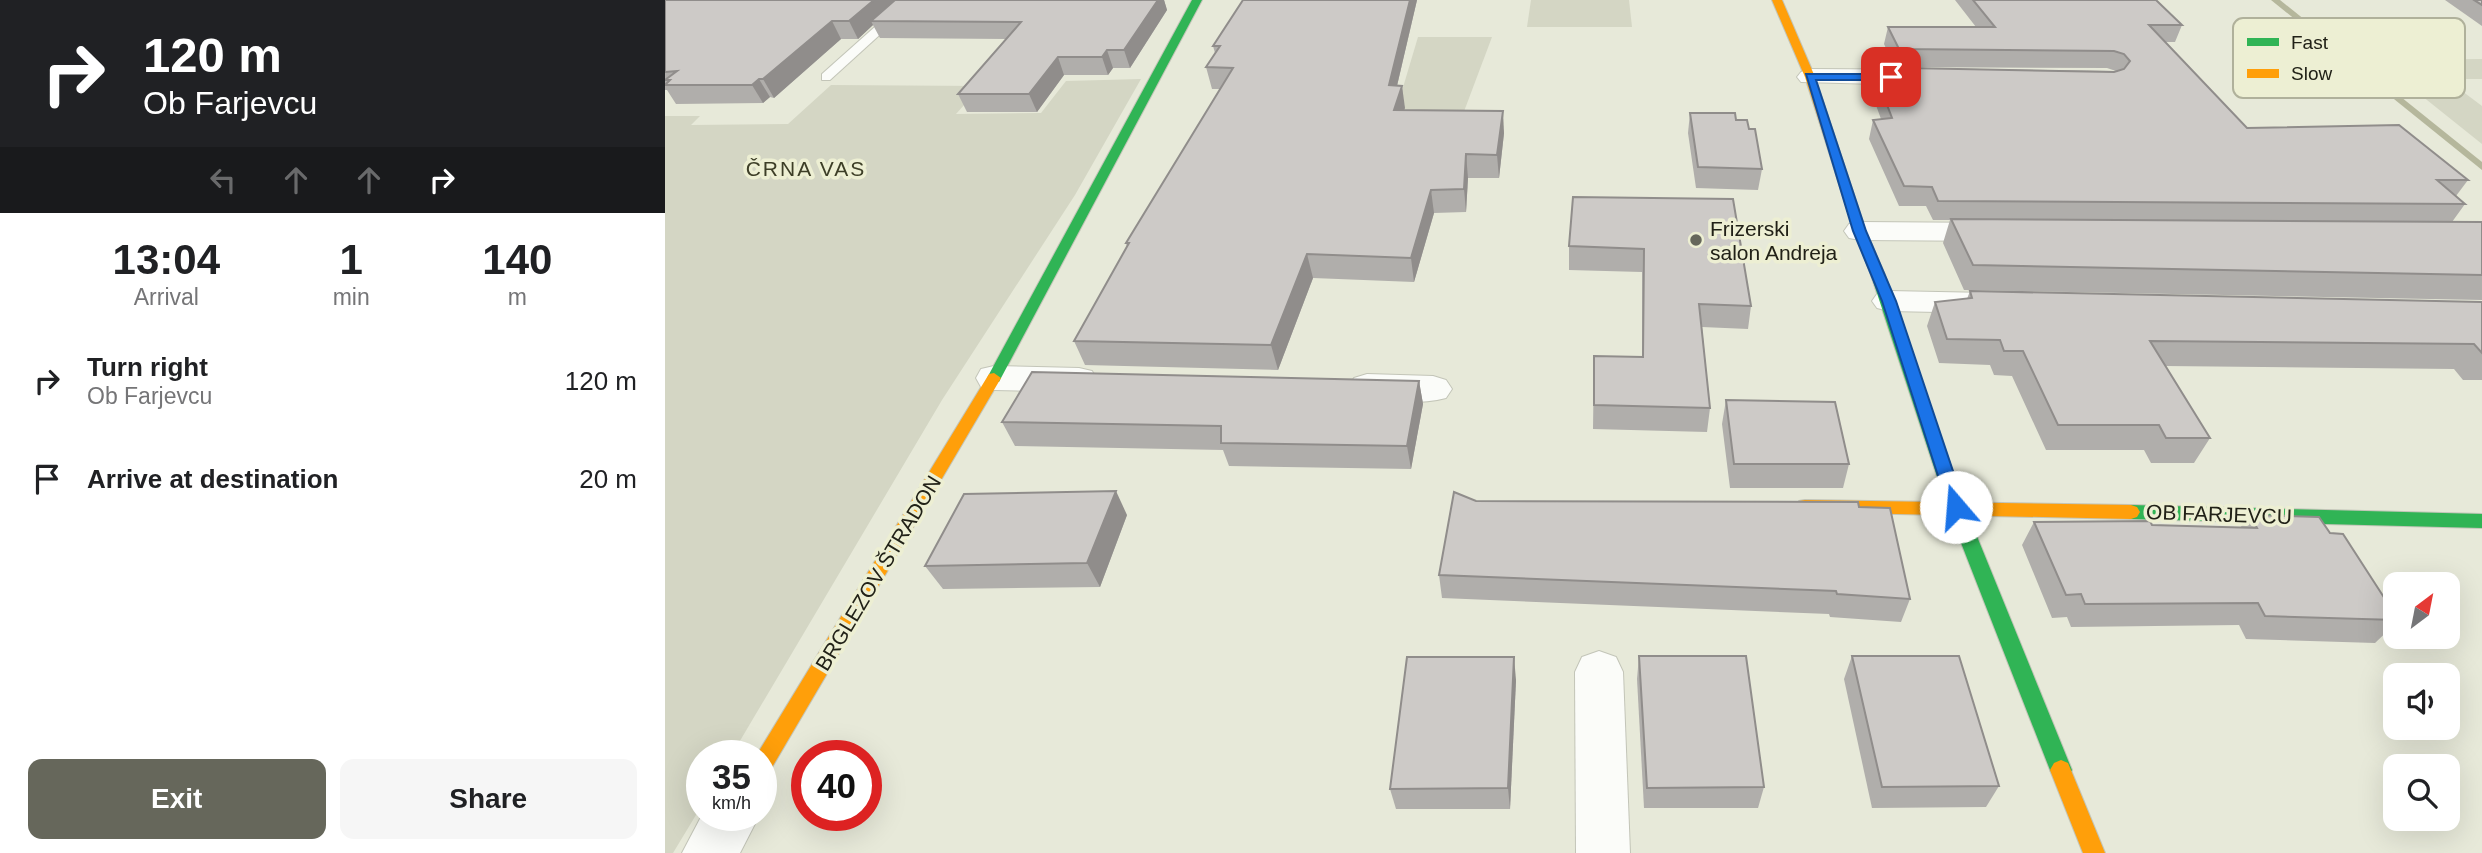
<!DOCTYPE html>
<html lang="en">
<head>
<meta charset="utf-8">
<style>
	:root { --surface:#fff; --page:#f6f6f6; --text:#202124; --muted:#757577; --accent:#66675b }
	body { margin:0; font-family:Helvetica,sans-serif; background:var(--page); color:var(--text); height:100vh; display:flex; flex-direction:column; font-size:26px; white-space:nowrap }
	* { box-sizing:border-box; margin:0 }
	p { font-size:23px; color:var(--muted) }
	.icon { flex:none; width:38px; height:38px; fill:none; stroke:currentColor; stroke-width:2; stroke-linecap:round; stroke-linejoin:round }
	.map { position:relative; flex:1; overflow:hidden }
	.side { display:flex; flex-direction:column; background:var(--surface); width:665px }
	.side>* { flex:none }
	.guide { background:#202124; color:#fff; overflow:hidden }
	.needle { width:46px; rotate:32deg }
	.tools { position:absolute; left:1718px; top:572px; display:grid; gap:14px }
	.tools a { display:grid; place-items:center; width:77px; height:77px; border-radius:14px; background:var(--surface); box-shadow:0 7px 28px #0002; font-size:35px }
	.speed { position:absolute; left:21px; top:740px; display:flex; gap:14px; font-size:35px; font-weight:700; text-align:center }
	.speed>* { display:grid; place-content:center; width:91px; height:91px; border-radius:50%; background:var(--surface); box-shadow:0 7px 28px #0002; line-height:1 }
	.speed small { font-size:18px; font-weight:400 }
	.speed .limit { border:10px solid #d22; background:#fff; color:#111 }
	.pin { position:absolute; display:grid; place-items:center; width:60px; height:60px; color:#fff; margin:-30px; border-radius:14px; box-shadow:0 4px 10px #0006 }
	.me { position:absolute; width:77px; margin:-38px; rotate:342deg; stroke-linejoin:round; filter:drop-shadow(0 0 5px #0008) }
	.turn { display:flex; align-items:center; gap:24px; height:147px; padding:0 28px; font-size:32px }
	.turn .icon { width:91px; height:91px; stroke-width:2.5 }
	.turn b { display:block; font-size:49px; line-height:60px }
	.lanes { display:flex; align-items:center; height:66px; padding:0 28px; background:#0003; justify-content:center; gap:35px; direction:ltr }
	.lanes .off { opacity:.35 }
	.eta { display:flex; justify-content:space-evenly; align-items:center; height:119px; text-align:center }
	.eta b { font-size:42px; font-weight:700; line-height:49px }
	.cta { display:flex; gap:14px; margin-top:auto; padding:14px 28px }
	.cta a { flex:1; height:80px; border-radius:14px; background:var(--accent); color:#fff; font-size:28px; font-weight:700; line-height:80px; text-align:center }
	.cta a+a { background:var(--page); color:var(--text) }
	ul { padding:0; list-style:none }
	li { display:flex; align-items:center; gap:21px; height:98px; padding:0 28px }
	li div { flex:1 }
	li b { display:block; font-size:26px }
	li em { font-style:normal }
	main { display:flex; flex:1; min-height:0 }
	.map>svg:first-child { display:block }
	.green { fill:#d4d6c4 }
	.lines { fill:none; stroke-linecap:round; stroke-linejoin:round }
	.stream { fill:#b5b79c; fill-rule:evenodd }
	.lane-casing { stroke:#c3c5b8; stroke-width:2 }
	.street-casing { stroke:#c3c5b8; stroke-width:2 }
	.fast-casing { stroke:#c3c5b8; stroke-width:2 }
	.slow-casing { stroke:#c3c5b8; stroke-width:2 }
	.lane { fill:#fbfcf9; fill-rule:evenodd }
	.street { fill:#fbfcf9; fill-rule:evenodd }
	.fast { fill:#30b455; fill-rule:evenodd }
	.slow { fill:#ff9f0a; fill-rule:evenodd }
	.wall { fill:#b0aeab }
	.shaded-wall { fill:#908d8b }
	.building { fill:#cdcac7; stroke:#908d8b; stroke-width:2 }
	.route { fill:#1a73e8; stroke:#114b97; stroke-width:2 }
	.poi-dot { fill:#66675b; stroke:#edefd3; stroke-width:2.5 }
	.labels { text-anchor:middle; dominant-baseline:central; stroke-width:7; stroke-linejoin:round; paint-order:stroke }
	.far-quarter-label { font-size:21px; letter-spacing:2px; fill:#3d3e27; stroke:#edefd3 }
	.poi-label { font-size:21px; fill:#212117; stroke:#edefd3; text-anchor:start }
	.street-label { font-size:21px; fill:#212117; stroke:#edefd3 }
	.key { fill:#edefd3; stroke:#b0b19b; stroke-width:2 }
	.key-label { font-size:19px; fill:#212117 }
</style>
</head>
<body>
<main>
<section class="side">
<div class="guide">
<div class="turn"><svg class="icon" aria-label="right" viewBox="0 0 24 24"><path d="M7 20v-9h11M14 6l5 5-5 5"/></svg><div><b>120 m</b>Ob Farjevcu</div></div>
<div class="lanes"><svg class="icon off" aria-label="left" viewBox="0 0 24 24"><path d="M17 20v-9H6M10 6l-5 5 5 5"/></svg><svg class="icon off" aria-label="ahead" viewBox="0 0 24 24"><path d="M12 20V5M6 11l6-6 6 6"/></svg><svg class="icon off" aria-label="ahead" viewBox="0 0 24 24"><path d="M12 20V5M6 11l6-6 6 6"/></svg><svg class="icon" aria-label="right" viewBox="0 0 24 24"><path d="M7 20v-9h11M14 6l5 5-5 5"/></svg></div>
</div>
<div class="eta">
<div><b>13:04</b><p>Arrival</p></div>
<div><b>1</b><p>min</p></div>
<div><b>140</b><p>m</p></div>
</div>
<ul>
<li><svg class="icon" aria-label="right" viewBox="0 0 24 24"><path d="M7 20v-9h11M14 6l5 5-5 5"/></svg><div><b>Turn right</b><p>Ob Farjevcu</p></div><em>120 m</em></li>
<li><svg class="icon" aria-label="arrive" viewBox="0 0 24 24"><path d="M6 21V4h12l-3 4 3 4H6"/></svg><div><b>Arrive at destination</b></div><em>20 m</em></li>
</ul>
<div class="cta"><a>Exit</a><a>Share</a></div>
</section>
<div class="map">
<svg width="1817" height="853" viewBox="0 0 1817 853">
	<rect width="100%" height="100%" fill="#e7e9d9"/>
	<g class="green">
		<path d="M866 0H964L967 27H862Z"/>
		<path d="M753 37H827L792 130 725 131Z"/>
		<path d="M1817 59V79H1781L1817 106V144L1712 60Z"/>
		<path d="M476 79 410 195 277 400 66 756H37V805L8 853H0V116H35L26 125 123 124 166 85 316 86 291 114 376 113 401 81Z"/>
	</g>
	<g class="lines">
		<path class="stream" d="M1606 0H1615L1817 162V170Z"/>
		<g class="lane-casing">
			<path id="lane" d="M240 0H253L165 80H157V74Z"/>
		</g>
		<g class="street-casing">
			<g id="street">
				<path d="M1145 69 1293 70 1302 73 1306 78 1302 83 1293 86 1136 82 1132 77 1136 72Z"/>
				<path d="M1195 222 1332 223 1343 225 1348 232 1343 239 1332 241 1195 240 1184 238 1179 231 1184 224Z"/>
				<path d="M1224 291 1323 293 1335 296 1340 303 1335 310 1323 313 1224 311 1212 308 1207 301 1212 294Z"/>
				<path d="M329 366 414 368 427 371 432 380 427 389 414 392 329 390 316 387 311 378 316 369Z"/>
				<path d="M702 374 768 376 781 380 787 389 781 398C754 405 716 403 689 396L684 387 689 378Z"/>
				<path d="M934 651 951 657 958 672 965 853H911L910 672 917 657Z"/>
				<path d="M37 815V816H94L75 853H17Z"/>
			</g>
		</g>
		<g class="fast-casing">
			<g id="fast">
				<path d="M527 0H537L336 378 334 382H324L322 378Z"/>
				<path d="M1213 271 1220 275 1300 507 1407 770 1403 777 1396 780 1389 777 1385 770 1282 507 1206 275Z"/>
				<path d="M1466 505 1817 514V528L1466 519 1460 517 1457 512 1460 507Z"/>
			</g>
		</g>
		<g class="slow-casing">
			<g id="slow">
				<path d="M1107 0H1117L1150 77 1201 231 1220 275 1218 278H1208L1206 275 1189 231 1140 77Z"/>
				<path d="M329 373 336 378 103 774 96 777V756H91L324 374Z"/>
				<path d="M1140 500 1466 505 1472 507 1475 512 1472 517 1466 519 1140 512 1134 511 1132 506 1134 501Z"/>
				<path d="M1396 760 1403 763 1440 853H1418L1385 770 1389 763Z"/>
			</g>
		</g>
		<use href="#lane" class="lane"/>
		<use href="#street" class="street"/>
		<use href="#fast" class="fast"/>
		<use href="#slow" class="slow"/>
	</g>
	<g class="wall">
		<path d="M0 0H499L502 10 465 68H448L443 75H399L372 112H302L293 94 341 39 215 38 208 25 193 39H176L109 98 105 97 98 103 11 104 2 90H0Z"/>
		<path d="M578 0H752L732 86H737L739 110 839 133 834 178H803L801 212 769 213 749 282 648 278 613 370 420 365 409 341 462 247 461 243 555 89H547L541 67 550 53 548 46Z"/>
		<path d="M1290 0H1491L1517 25 1510 42H1500L1582 128 1803 180 1791 196 1800 204 1787 222H1817V300L1299 290 1278 243 1285 220H1268L1261 206H1234L1204 139 1208 120 1216 119 1208 97 1212 79H1240L1243 68 1451 71 1442 68 1230 67 1219 44 1223 27H1311Z"/>
		<path d="M1780 0H1817V26Z"/>
		<path d="M1025 113 1071 120 1097 169 1093 190 1031 188 1023 133Z"/>
		<path d="M908 197 1086 306 1083 329 1037 327 1045 408 1042 432 928 429 929 356 977 357V272L904 270V246Z"/>
		<path d="M1305 291 1817 302V380H1798L1789 369 1500 366 1545 438 1529 463H1486L1479 450H1381L1347 376 1329 375 1325 365 1274 363 1262 326 1270 302 1302 299Z"/>
		<path d="M754 381 758 404 746 469 564 466 558 450 350 446 337 422Z"/>
		<path d="M1061 400 1184 464 1178 488H1065L1057 424Z"/>
		<path d="M811 501 1194 507 1245 599 1236 622 1165 617 1164 614 777 598 774 575Z"/>
		<path d="M462 515 435 587 278 589 260 566Z"/>
		<path d="M1585 515 1665 533 1731 616V623L1710 643 1581 639 1574 625 1406 627 1402 617 1387 618 1357 545 1369 522 1575 528Z"/>
		<path d="M974 656 1099 787 1093 808H979L972 679Z"/>
		<path d="M1187 656 1334 786 1321 807 1207 808 1179 679Z"/>
		<path d="M851 680 845 809H731L725 789Z"/>
	</g>
	<g class="shaded-wall">
		<path d="M209 0H236L206 21 208 25 193 39 184 21Z"/>
		<path d="M493 0H499L502 10 465 68 459 50Z"/>
		<path d="M745 0H752L727 107 724 85Z"/>
		<path d="M167 21 176 39 109 98 98 79Z"/>
		<path d="M442 50 448 68 443 75 437 57Z"/>
		<path d="M393 57 399 75 372 112 364 94Z"/>
		<path d="M94 79 105 97 98 103 87 85Z"/>
		<path d="M737 86 740 108 732 132 729 110Z"/>
		<path d="M838 111 839 133 834 178 832 155Z"/>
		<path d="M801 154 803 178 801 212 799 189Z"/>
		<path d="M766 190 769 213 749 282 746 258Z"/>
		<path d="M642 254 648 278 613 370 606 345Z"/>
		<path d="M754 381 758 404 746 469 742 446Z"/>
		<path d="M451 491 462 515 435 587 422 563Z"/>
		<path d="M849 657 851 680 845 809 843 788Z"/>
	</g>
	<g class="building">
		<path d="M0 0H209L184 21H167L98 79H94L87 85H0L5 80H0L12 71 0 72Z"/>
		<path d="M230 0H493L459 50H442L437 57H393L364 94H293L356 22 206 21Z"/>
		<path d="M578 0H745L724 85 737 86 729 110 838 111 832 155 801 154 799 189 766 190 746 258 642 254 606 345 409 341 464 243H461L568 68 541 67 555 46H548Z"/>
		<path d="M1308 0H1491L1517 25H1484L1582 128 1734 125 1803 180H1772L1800 204 1273 201 1267 187 1239 186 1208 120 1227 118 1212 79H1248L1243 68 1449 72 1459 69 1465 61 1459 54 1449 51 1234 49 1223 27H1330Z"/>
		<path d="M1809 0H1817V5Z"/>
		<path d="M1025 113H1070L1071 120H1082L1084 129H1090L1097 169 1033 167Z"/>
		<path d="M908 197 1068 199 1086 306 1034 304 1045 408 929 405V356L978 357 979 249 904 246Z"/>
		<path d="M1286 219 1817 222V275L1308 265Z"/>
		<path d="M1305 291 1817 302V353L1809 344 1485 341 1545 438H1501L1494 425H1393L1358 351H1339L1335 340 1282 339 1270 302 1307 298Z"/>
		<path d="M367 372 754 381 742 446 556 443V426L337 422Z"/>
		<path d="M1061 400 1170 402 1184 464H1069Z"/>
		<path d="M451 491 422 563 260 566 299 494Z"/>
		<path d="M789 492 811 501 1193 502 1194 507 1225 508 1245 599 1172 594 1171 591 774 575Z"/>
		<path d="M1585 515 1654 517 1665 533 1678 534 1731 616V620L1600 616 1593 603 1420 604 1416 594 1401 595 1369 522 1485 521 1487 525 1592 528Z"/>
		<path d="M974 656H1081L1099 787 982 788Z"/>
		<path d="M1187 656H1294L1334 786 1217 787Z"/>
		<path d="M742 657H849L843 788 725 789Z"/>
	</g>
	<path class="route" d="M1141 74H1226L1231 77 1226 80H1151L1201 231 1231 301 1300 507 1297 512H1285L1283 507 1217 301 1188 231Z"/>
	<circle class="poi-dot" cx="1031" cy="240" r="7"/>
	<g class="labels">
		<g class="far-quarter-label">
			<text x="141" y="168">ČRNA VAS</text>
		</g>
		<g class="poi-label">
			<text x="1045" y="228">Frizerski<tspan x="1045" dy="24">salon Andreja</tspan></text>
		</g>
		<g class="street-label">
			<text transform="translate(1554 514) rotate(2)">OB FARJEVCU</text>
			<text transform="translate(213 573) rotate(-59)">BRGLEZOV ŠTRADON</text>
		</g>
	</g>
	<rect x="1568" y="18" width="232" height="80" rx="10" class="key"/>
	<rect x="1582" y="38" width="32" height="8" fill="#30b455"/>
	<rect x="1582" y="69" width="32" height="9" fill="#ff9f0a"/>
	<g class="key-label">
		<text x="1626" y="49">Fast</text>
		<text x="1626" y="80">Slow</text>
	</g>
</svg>
<div class="tools">
<a><svg class="needle" viewBox="-14 -14 28 28"><path d="M0-13l5 13h-10z" fill="#e53935"/><path d="M0 13l5-13h-10z" fill="#757577"/></svg></a>
<a><svg class="icon" aria-label="sound" viewBox="0 0 24 24"><path d="M4 9h4l5-4v14l-5-4H4zM17 9q2 3 0 6"/></svg></a>
<a><svg class="icon" aria-label="search" viewBox="0 0 24 24"><circle cx="10" cy="10" r="6"/><path d="M15 15l6 6"/></svg></a>
</div>
<div class="speed"><div>35<small>km/h</small></div><div class="limit">40</div></div>
<div class="pin" style="left:1226px;top:77px;background:#d93025"><svg class="icon" aria-label="arrive" viewBox="0 0 24 24"><path d="M6 21V4h12l-3 4 3 4H6"/></svg></div>
<svg class="me" style="left:1291px;top:507px" viewBox="-20 -20 40 40"><circle r="19" fill="#fff"/><path d="M0-13L10 11 0 6-10 11z" fill="#1a73e8"/></svg>
</div>
</main>
</body>
</html>
